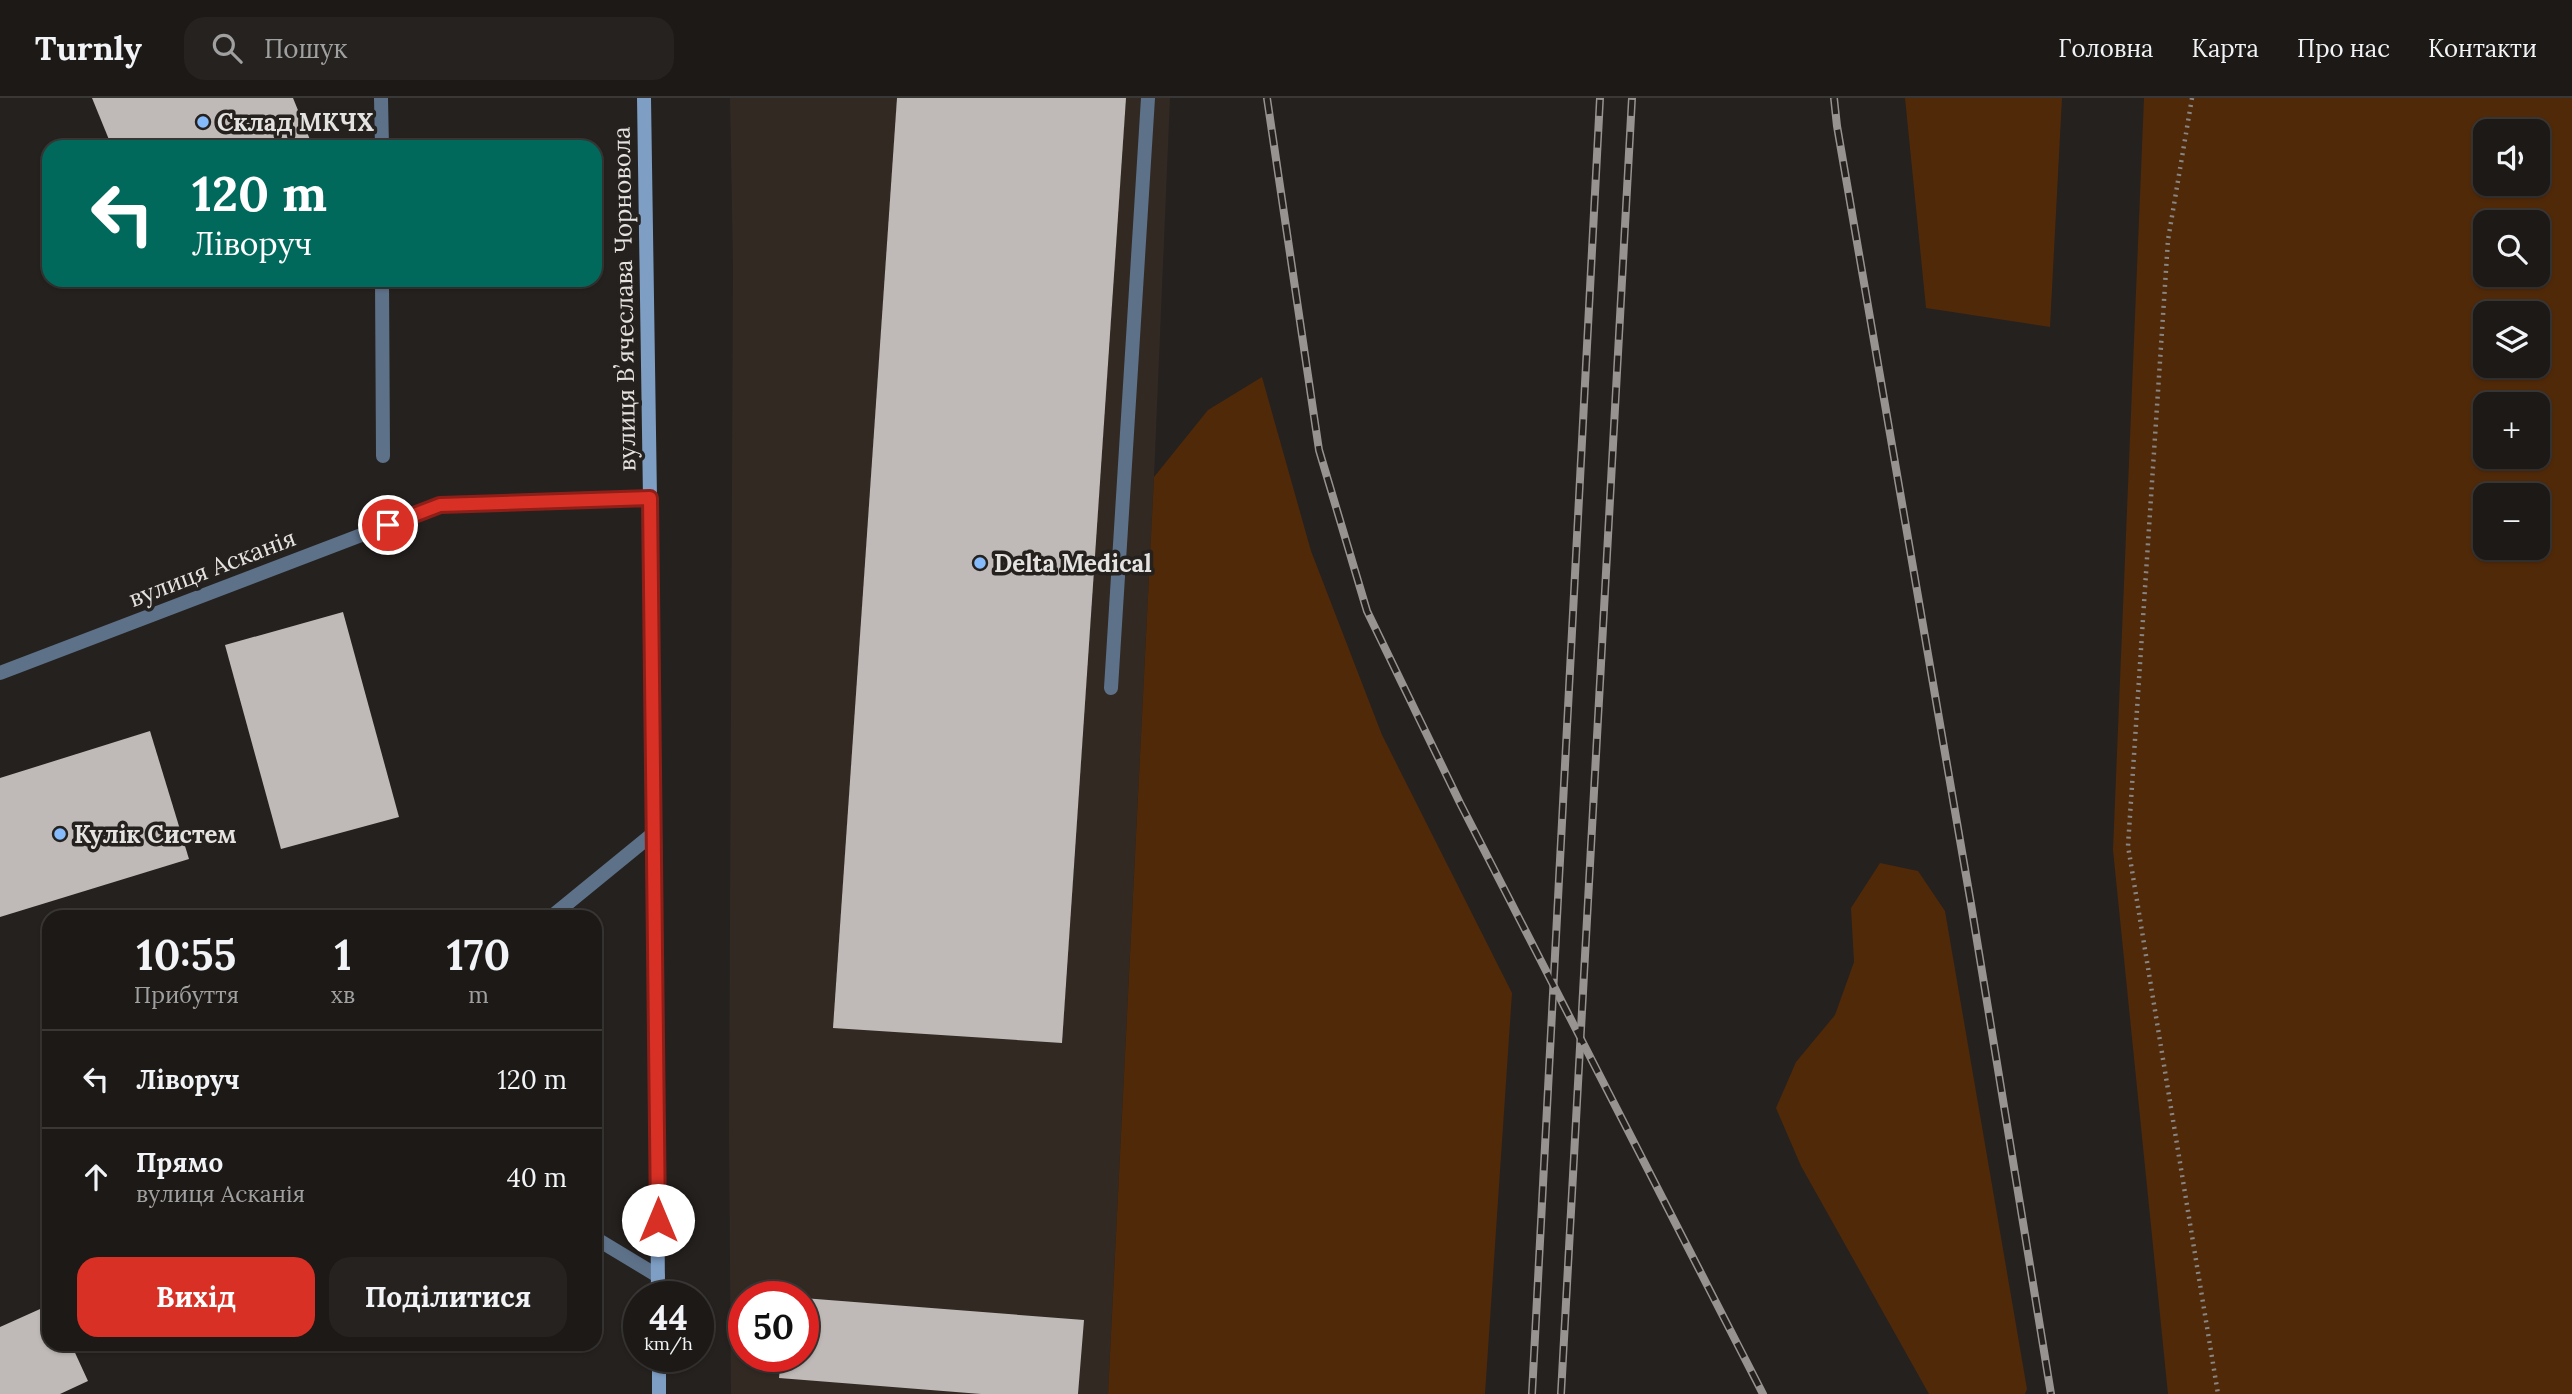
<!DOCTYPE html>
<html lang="uk">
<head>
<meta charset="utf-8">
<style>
	:root { --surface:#1c1917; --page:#252220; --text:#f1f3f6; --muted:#a0a0a1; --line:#3a3836; --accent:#d93025 }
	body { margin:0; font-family:Lora,serif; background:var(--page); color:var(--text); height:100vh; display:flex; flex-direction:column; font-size:26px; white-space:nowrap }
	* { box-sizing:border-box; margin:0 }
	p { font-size:23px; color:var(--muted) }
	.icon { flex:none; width:38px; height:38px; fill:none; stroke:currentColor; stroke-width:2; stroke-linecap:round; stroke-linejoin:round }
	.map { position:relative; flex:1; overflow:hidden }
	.drawer { position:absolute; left:42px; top:812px; width:560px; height:441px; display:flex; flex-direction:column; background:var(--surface); border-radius:21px; box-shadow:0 2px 5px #0004,0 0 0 2px var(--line) }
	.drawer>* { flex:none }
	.hud { position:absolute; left:42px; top:42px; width:560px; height:147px; border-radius:21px; box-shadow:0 2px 5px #0004,0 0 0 2px var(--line); background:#00695c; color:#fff; overflow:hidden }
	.controls { position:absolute; left:2473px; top:21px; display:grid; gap:14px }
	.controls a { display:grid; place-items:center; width:77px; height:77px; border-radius:14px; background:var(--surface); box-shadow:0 2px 5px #0004,0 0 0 2px var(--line); font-size:35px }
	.speed { position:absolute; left:623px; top:1183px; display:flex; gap:14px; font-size:35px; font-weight:700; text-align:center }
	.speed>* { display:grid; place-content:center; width:91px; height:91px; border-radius:50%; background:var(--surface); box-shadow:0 2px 5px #0004,0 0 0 2px var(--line); line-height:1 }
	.speed small { font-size:18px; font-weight:400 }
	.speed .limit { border:10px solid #d22; background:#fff; color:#111 }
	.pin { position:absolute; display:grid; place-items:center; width:60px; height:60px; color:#fff; margin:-30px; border:4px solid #fff; border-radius:50%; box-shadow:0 2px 7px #0007 }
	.me { position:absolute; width:77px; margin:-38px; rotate:0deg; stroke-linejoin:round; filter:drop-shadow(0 0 5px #0008) }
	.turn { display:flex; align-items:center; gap:24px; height:147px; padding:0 35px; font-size:32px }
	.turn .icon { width:91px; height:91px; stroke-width:2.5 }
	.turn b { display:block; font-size:49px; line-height:60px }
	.eta { display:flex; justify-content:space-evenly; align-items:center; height:119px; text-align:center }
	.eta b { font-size:42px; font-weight:700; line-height:49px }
	.cta { display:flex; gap:14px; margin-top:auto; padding:14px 35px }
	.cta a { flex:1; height:80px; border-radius:21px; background:var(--accent); color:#fff; font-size:28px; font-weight:700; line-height:80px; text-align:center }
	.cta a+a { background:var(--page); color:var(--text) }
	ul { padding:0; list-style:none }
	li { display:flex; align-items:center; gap:21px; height:98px; padding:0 35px; border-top:2px solid var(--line) }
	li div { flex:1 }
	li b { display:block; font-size:26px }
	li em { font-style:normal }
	header { display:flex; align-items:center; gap:42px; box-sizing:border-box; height:98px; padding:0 35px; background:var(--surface); border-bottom:2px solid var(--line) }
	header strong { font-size:33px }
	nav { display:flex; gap:38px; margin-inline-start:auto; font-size:24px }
	.search { width:490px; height:63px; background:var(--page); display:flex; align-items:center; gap:18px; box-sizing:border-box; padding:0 24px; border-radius:21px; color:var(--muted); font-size:26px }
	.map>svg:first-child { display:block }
	.built { fill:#322923; fill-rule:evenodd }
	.green { fill:#502909; fill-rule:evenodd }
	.building { fill:#bfbab7 }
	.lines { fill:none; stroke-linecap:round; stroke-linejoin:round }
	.path { stroke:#888583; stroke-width:4.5; stroke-dasharray:2 5; stroke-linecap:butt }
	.lane { stroke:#5d7189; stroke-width:14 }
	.secondary { stroke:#7e9ec4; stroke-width:14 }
	.rail-casing { stroke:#969391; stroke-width:8 }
	.rail { stroke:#25211f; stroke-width:5; stroke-dasharray:16; stroke-linecap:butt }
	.route-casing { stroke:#8d1f18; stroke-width:18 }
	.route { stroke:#d93025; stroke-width:12 }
	.poi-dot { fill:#85bbfb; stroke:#25211f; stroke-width:2.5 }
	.labels { text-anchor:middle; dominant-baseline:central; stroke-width:7; stroke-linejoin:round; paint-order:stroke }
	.poi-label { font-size:24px; font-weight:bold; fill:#e5e3e1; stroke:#25211f; text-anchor:start }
	.street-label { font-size:24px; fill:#e5e3e1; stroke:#25211f }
</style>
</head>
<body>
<header>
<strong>Turnly</strong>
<div class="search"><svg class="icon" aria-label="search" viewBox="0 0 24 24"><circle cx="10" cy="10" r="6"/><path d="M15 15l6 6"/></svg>Пошук</div>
<nav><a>Головна</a><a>Карта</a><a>Про нас</a><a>Контакти</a></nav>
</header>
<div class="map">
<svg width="2572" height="1296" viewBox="0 0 2572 1296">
	<rect width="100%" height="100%" fill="#25211f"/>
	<path class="built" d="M730 0H1170L1154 379 1108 1296H731L729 1034 733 167ZM744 1199H803V1258H744Z"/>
	<g class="green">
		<path d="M1905 0H2062L2050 229 1926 210Z"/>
		<path d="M2144 0H2572V1296H2168L2113 752ZM2485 33H2538V86H2485ZM2485 124H2538V177H2485ZM2485 215H2538V268H2485ZM2485 306H2538V359H2485ZM2485 397H2538V450H2485Z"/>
		<path d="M1262 279 1311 453 1382 637 1512 895 1485 1296H1108L1154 379 1208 312Z"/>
		<path d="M1880 765 1918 773 1945 813 2027 1291 2025 1296H1929L1801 1068 1776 1010 1796 964 1835 917 1854 864 1851 810Z"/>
		<path d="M602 842 603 1095 595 1093V844Z"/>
	</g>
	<g class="building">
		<path d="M92 0H293L313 49H112Z"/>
		<path d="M897 0H1126L1062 945 833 930Z"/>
		<path d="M343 514 399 719 281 751 225 547Z"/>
		<path d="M150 633 189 761 0 819V680Z"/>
		<path d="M803 1200 1084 1222 1078 1296H981L779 1280 781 1258H803Z"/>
		<path d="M49 1207V1246H71L88 1283 60 1296H0V1229Z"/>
	</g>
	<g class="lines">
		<path class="path" d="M2192 0 2168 142 2128 748 2218 1296"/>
		<g class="lane">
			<path d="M381 0 382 49"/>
			<path d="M382 182 383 358"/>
			<path d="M0 575 440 407 650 400"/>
			<path d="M1111 590 1148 0"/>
			<path d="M551 819 655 734"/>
			<path d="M595 1140 658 1178"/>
		</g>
		<g class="secondary">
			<path d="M644 0 655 734 658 1199"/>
			<path d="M659 1258V1296"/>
		</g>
		<g class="rail-casing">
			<g id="rail">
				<path d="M1267 0 1319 352 1367 513 1460 705 1763 1296"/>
				<path d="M1834 0 1837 28 1971 806 2051 1296"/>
				<path d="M1532 1296 1600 0"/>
				<path d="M1561 1296 1632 0"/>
			</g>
		</g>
		<use href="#rail" class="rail"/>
	</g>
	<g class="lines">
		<g class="route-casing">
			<path id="route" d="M388 427 440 407 650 400 658 1122"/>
		</g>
		<use href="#route" class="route"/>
	</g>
	<g class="poi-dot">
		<circle cx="203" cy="24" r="7"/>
		<circle cx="980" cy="465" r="7"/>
		<circle cx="60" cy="736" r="7"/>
	</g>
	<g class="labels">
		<g class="poi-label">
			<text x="217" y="24">Склад МКЧХ</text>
			<text x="994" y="465">Delta Medical</text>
			<text x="74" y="736">Кулік Систем</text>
		</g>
		<g class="street-label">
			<text transform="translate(624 201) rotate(-91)">вулиця Вʼячеслава Чорновола</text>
			<text transform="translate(212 470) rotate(-21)">вулиця Асканія</text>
		</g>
	</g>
</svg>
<div class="controls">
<a><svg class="icon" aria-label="sound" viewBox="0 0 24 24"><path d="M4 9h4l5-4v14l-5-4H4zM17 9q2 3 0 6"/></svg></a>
<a><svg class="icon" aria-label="search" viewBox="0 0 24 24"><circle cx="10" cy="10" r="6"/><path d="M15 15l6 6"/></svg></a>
<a><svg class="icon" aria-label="layers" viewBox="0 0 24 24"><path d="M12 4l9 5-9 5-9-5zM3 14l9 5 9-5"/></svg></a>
<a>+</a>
<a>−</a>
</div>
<div class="speed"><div>44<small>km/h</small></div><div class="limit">50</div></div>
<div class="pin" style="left:388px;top:427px;background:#d93025"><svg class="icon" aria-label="arrive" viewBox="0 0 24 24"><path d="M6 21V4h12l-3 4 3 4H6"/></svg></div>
<svg class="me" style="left:658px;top:1122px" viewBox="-20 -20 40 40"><circle r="19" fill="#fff"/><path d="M0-13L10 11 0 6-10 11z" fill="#d93025"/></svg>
<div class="hud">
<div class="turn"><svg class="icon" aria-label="left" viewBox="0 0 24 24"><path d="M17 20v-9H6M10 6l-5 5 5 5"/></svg><div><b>120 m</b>Ліворуч</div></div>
</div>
<section class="drawer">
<div class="eta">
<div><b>10:55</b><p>Прибуття</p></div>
<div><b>1</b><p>хв</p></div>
<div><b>170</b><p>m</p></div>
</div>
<ul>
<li><svg class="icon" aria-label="left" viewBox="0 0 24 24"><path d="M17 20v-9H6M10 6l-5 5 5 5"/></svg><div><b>Ліворуч</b></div><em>120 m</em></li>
<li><svg class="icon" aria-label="ahead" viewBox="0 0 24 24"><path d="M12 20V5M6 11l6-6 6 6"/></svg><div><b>Прямо</b><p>вулиця Асканія</p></div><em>40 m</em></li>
</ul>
<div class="cta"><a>Вихід</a><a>Поділитися</a></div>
</section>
</div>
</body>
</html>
